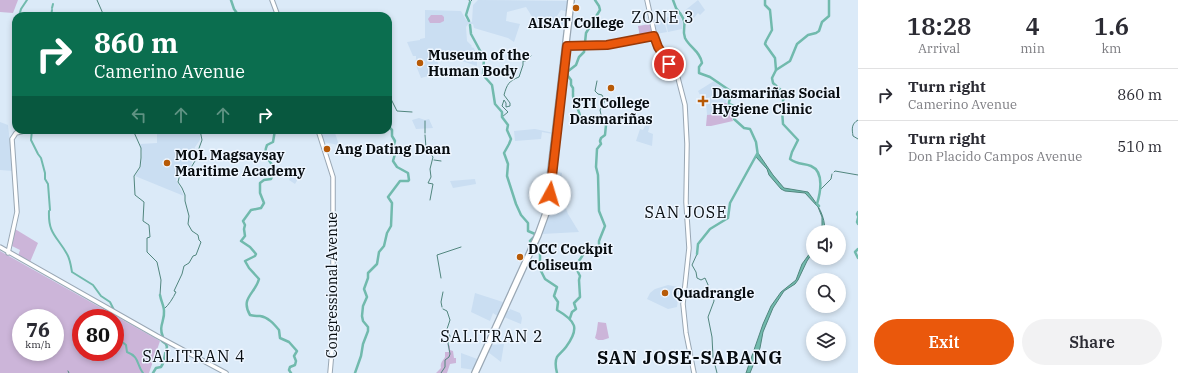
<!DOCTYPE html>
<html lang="en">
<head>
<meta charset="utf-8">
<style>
	:root { --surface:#fff; --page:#f2f2f3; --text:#2b2b33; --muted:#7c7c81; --line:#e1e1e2; --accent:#ea580c }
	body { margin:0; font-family:"IBM Plex Serif",serif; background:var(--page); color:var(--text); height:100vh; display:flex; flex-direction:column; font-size:15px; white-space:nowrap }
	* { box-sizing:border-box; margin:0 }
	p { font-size:13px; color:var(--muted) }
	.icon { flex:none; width:22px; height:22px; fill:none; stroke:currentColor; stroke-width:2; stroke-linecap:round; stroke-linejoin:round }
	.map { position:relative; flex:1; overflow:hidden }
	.details { display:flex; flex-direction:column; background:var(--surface); width:320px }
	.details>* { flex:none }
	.top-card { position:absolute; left:12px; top:12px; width:380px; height:122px; border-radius:12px; box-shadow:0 2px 6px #0003; background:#0b6e4f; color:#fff; overflow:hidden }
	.controls { position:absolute; left:806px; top:225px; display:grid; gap:8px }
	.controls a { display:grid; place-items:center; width:40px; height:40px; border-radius:50%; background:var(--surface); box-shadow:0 2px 6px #0003; font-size:20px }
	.speed { position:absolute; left:12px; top:309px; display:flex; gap:8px; font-size:20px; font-weight:700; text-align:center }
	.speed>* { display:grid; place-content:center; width:52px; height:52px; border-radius:50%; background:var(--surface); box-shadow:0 2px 6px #0003; line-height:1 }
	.speed small { font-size:10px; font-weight:400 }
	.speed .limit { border:6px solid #d22; background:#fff; color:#111 }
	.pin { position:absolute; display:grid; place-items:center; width:34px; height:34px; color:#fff; margin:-17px; border:2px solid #fff; border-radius:50%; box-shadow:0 1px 4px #0007 }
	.me { position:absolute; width:44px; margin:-22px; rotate:6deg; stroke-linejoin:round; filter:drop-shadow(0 0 3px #0008) }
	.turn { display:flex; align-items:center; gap:14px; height:84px; padding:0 16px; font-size:18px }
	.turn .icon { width:52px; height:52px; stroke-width:2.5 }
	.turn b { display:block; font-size:28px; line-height:34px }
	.lanes { display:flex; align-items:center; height:38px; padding:0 16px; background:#0003; justify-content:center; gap:20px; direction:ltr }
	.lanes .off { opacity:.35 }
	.eta { display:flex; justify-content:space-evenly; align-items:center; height:68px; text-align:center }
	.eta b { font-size:24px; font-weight:600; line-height:28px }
	.button { display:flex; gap:8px; margin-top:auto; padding:8px 16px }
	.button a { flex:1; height:46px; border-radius:24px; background:var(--accent); color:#fff; font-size:16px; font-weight:600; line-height:46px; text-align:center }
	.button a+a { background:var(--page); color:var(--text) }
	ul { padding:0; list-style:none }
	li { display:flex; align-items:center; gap:12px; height:52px; padding:0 16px; border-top:1px solid var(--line) }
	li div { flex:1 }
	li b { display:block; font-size:15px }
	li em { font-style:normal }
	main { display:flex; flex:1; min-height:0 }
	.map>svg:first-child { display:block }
	.built { fill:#cadef2 }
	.green { fill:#ccb5d9; fill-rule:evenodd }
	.water { fill:#71baad; stroke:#51867e }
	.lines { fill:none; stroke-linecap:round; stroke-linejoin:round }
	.stream { stroke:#51867e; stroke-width:1 }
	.canal { stroke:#71baad; stroke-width:2 }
	.river { stroke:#71baad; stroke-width:2.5 }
	.secondary-casing { stroke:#99a7b4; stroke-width:5.5 }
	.highway-casing { stroke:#99a7b4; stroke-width:8 }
	.secondary { stroke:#fff; stroke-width:3.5 }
	.highway { stroke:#fff; stroke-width:5.5 }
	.route-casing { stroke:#983908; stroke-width:10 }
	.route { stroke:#ea580c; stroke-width:7 }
	.poi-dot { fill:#b75a07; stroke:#eef6ff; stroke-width:1.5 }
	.labels { text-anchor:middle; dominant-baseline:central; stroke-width:3; stroke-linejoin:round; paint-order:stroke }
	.poi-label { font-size:14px; font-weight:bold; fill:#070c10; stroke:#eef6ff; text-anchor:start }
	.street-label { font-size:14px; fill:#070c10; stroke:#eef6ff }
	.quarter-label { font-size:16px; letter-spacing:1px; fill:#070c10; stroke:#eef6ff }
	.district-label { font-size:18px; font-weight:bold; letter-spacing:1px; fill:#070c10; stroke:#eef6ff }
</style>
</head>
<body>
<main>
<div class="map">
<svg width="858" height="373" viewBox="0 0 858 373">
	<rect width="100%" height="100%" fill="#dbeaf8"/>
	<g class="built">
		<path d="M478 0 569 1 568 12 561 10 557 16 567 19 566 26 553 22 536 23 526 7 507 12 506 21 520 24 514 42 508 38 474 28 473 24H468L466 27 467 41 472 46 471 47 474 48 477 57V66L453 58 436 56 440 71 429 72 428 76 421 78 415 63 416 59V56H413L407 42 420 40V39L425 38V10L461 11 466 20 472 22 473 5Z"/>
		<path d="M698 0 705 10 700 15 698 13 693 19 687 13 685 14 683 12Z"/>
		<path d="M679 14 683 23 682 29 668 32 665 18Z"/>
		<path d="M663 18 667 32 656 34 653 22 661 21V19Z"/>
		<path d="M714 81 727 91 726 103 713 105 714 114 707 115 706 102 708 101 707 99 711 98V97L702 99 698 91Z"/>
		<path d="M419 118 425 120 429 119 433 128 416 129 412 120Z"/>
		<path d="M0 122 8 125 13 171 0 170Z"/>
		<path d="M646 124 650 125 648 132 653 134 652 146 636 141 640 129 643 130Z"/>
		<path d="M535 129 554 133 553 134 542 132 541 139 515 141 514 131Z"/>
		<path d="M157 130H200V140L195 147 191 167 189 170 186 169 178 174 176 180 184 196 135 176 141 167 142 152 140 144 157 143Z"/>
		<path d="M331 130H334L339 145 323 142 321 136 323 135V133Z"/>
		<path d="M297 166 299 177 295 184 289 180 291 176 289 168Z"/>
		<path d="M558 172 562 173 561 180 565 192V206L568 214 579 232 542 234 550 209 554 174Z"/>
		<path d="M475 179 476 184 453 188 450 181Z"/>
		<path d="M668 285 683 288V291H679L677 307 668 309 647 299 650 293 655 289Z"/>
		<path d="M475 293 506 303 499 317 493 313 490 321 471 312Z"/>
		<path d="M510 309 520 313 522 318 521 324 504 317 506 311H509Z"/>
		<path d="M504 344 501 362 488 352 491 345Z"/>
		<path d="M461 353 480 360 475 370 461 368Z"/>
	</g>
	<g class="green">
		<path d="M0 0H18L13 13 0 12Z"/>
		<path d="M431 15H442L444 17V21L440 23H430L428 19Z"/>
		<path d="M650 24 652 35 640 37 638 26Z"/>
		<path d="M726 103 732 107 731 115 733 121 711 126H706L707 115 714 114 713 105Z"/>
		<path d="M15 229 38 243 30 262 18 256 20 250 12 246Z"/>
		<path d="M0 251 160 341 149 373H0ZM21 318H55V352H21ZM81 318H115V352H81Z"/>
		<path d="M598 322 606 323 609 338 603 340H598L595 338C597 332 597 328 598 322Z"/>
		<path d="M447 343 450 346V350L453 351 454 358H456V363L450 364 447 373H436L441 368C440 362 443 361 445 357V352H449Z"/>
	</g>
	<g class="water">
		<path d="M758 153 773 175 784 188 808 192C818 205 825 215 825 232H822V217L818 207 805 193 785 191 781 189 769 175 767 169 756 157Z"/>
		<path d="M813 246V252L807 261 798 280 795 284 784 291 773 308 763 332 760 348 750 373H746L763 324 771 306 781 292 796 280 802 264 810 253Z"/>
	</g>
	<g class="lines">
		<g class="stream">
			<path d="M97 0 104 16"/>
			<path d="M469 0 470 2 472 0"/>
			<path d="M597 81 595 91 598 94 602 95 605 101 600 110 602 119 601 122"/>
			<path d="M388 92 390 95"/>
			<path d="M391 99 397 111 412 112"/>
			<path d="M502 117 508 112 502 106 504 100 506 103V107L510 106V103L504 95C507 84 509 81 519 77L523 65V61H526L531 56"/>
			<path d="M858 120C851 124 852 129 853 136L858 139"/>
			<path d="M133 130 141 148V158L140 167 134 176 135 195 144 202 143 221 149 225 150 237 147 238V252L157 262 161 280 160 295"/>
			<path d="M425 133V121"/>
			<path d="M425 135 426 148 433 157 430 169 431 177 428 183 433 184 430 200"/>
			<path d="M434 160 441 161"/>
			<path d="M834 172 835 171 858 175"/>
			<path d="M821 189 831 179 832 174"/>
			<path d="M697 254 692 265 696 272 697 278 701 280 705 278 709 287"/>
			<path d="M441 278 437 255 461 247"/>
			<path d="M713 291 714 301 708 317 712 337 713 357 717 373"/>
			<path d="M442 307 441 302 443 292"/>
			<path d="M164 309C169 305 173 298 176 292L174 291 182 274 184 266 189 263 193 256 196 255 201 242 199 240 198 235 192 231 188 224 189 216 185 201V195L182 188 178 182 180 174 186 170 189 171 195 161V157L198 151 202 140 200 130"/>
			<path d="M68 371 69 373"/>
			<path d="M441 373 445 367V360L449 357 450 354 448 343 450 336 447 329 450 320 447 311 443 309"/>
		</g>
		<g class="canal">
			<path d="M52 8 53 4"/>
			<path d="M19 16 21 9 27 0"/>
			<path d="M51 16 52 10"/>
			<path d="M32 130 31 140 38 154 41 158 45 173V179L48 184 50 210"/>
			<path d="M49 211C48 234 57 236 67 254 70 259 71 266 72 272L93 285 101 296 110 302 114 310 112 318"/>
			<path d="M115 331 118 332 121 341 126 345 127 352C140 357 136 364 143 373"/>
		</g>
		<g class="river">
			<path d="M231 0 234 9 239 16"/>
			<path d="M673 0 676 8 679 12"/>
			<path d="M765 0V5L770 10 772 30 766 41 765 44 775 58 776 70"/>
			<path d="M680 13C689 26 681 27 685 38 690 48 700 51 702 63L699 67V73L710 77 732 92 729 102V104L734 106V119L744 128 750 129 751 131 756 142 758 156"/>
			<path d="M469 21 466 15 470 2"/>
			<path d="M470 25 471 34 484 58 483 75 492 85 495 104 502 112V117L508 125 507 130 511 139 509 144 504 153 508 164 507 176 516 204 521 215 528 223V231L535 234V236L530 241 533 244"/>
			<path d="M573 92V88L571 85V80L568 76 567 72 576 65 579 57 584 52 586 33 600 10 599 6 595 0"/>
			<path d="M573 93C572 102 579 108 580 116L583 118H592L602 122"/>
			<path d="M275 130 273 142 267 145C262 157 270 159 275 170L271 179 264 180 260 183V193L264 203 261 208 251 210 243 221 245 225 244 229 245 236 241 241 250 247 256 254 255 256 245 261 249 268 259 279C255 294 240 298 250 315 253 316 256 316 260 316 268 317 274 324 279 330L280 338 289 342 297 351 294 356 296 361 295 365 290 367 289 370 291 373"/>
			<path d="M819 206 817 204C820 194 825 172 811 166 803 163 798 165 790 159L792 152 798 140 783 124 782 110 784 93 773 83 772 78 776 70 790 61 797 44 808 35 816 33 819 31 822 22 829 16V0"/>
			<path d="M858 212 857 214 858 216"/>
			<path d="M858 218 857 222 858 224"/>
			<path d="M536 246 540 247V269L545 279 557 287 554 296 558 302 557 310C576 321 580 328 566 347 563 351 559 354 557 357 555 361 556 369 557 373"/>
			<path d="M858 249 855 252 858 258"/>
			<path d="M697 254 698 244 710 229 728 218 730 203 757 154"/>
			<path d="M160 295C161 301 164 306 164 311 165 321 158 326 163 337"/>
			<path d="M570 318 572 312 576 309 574 303 580 297 579 280 580 276 576 268V264C582 259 583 253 588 247L591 246 599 250V241L605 226 599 211 598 175 596 167 597 149 601 144 600 141 601 138 605 135 606 125 603 123"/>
			<path d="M153 373 156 368 161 367C167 358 163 354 167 347L166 344 162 341"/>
			<path d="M355 373 361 356 363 344 368 331V327L363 321 362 316 363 306 367 297 364 289 368 278V273L377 264 379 252 384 246 387 233 391 226 392 203 388 197 400 181H408L409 180 408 173 397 167 393 161 395 154 393 148 395 141 392 136V130L388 126"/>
		</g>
		<g class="secondary-casing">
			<g id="secondary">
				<path d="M272 0 278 16"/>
				<path d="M647 0 656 41 659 49 678 78 685 105 687 144 686 202 689 248 683 304 686 333 694 373"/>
				<path d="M566 45 569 46 607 45 654 35"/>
				<path d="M318 130 333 177V339L330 373"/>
				<path d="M0 247 157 336 226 373"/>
				<path d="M8 253 17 212 12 139 16 133 28 130"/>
			</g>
		</g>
		<g class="highway-casing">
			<path id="highway" d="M475 373 538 235 546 213 571 0"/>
		</g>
		<use href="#secondary" class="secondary"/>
		<use href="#highway" class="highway"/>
	</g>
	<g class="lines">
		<g class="route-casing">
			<path id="route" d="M550 194 567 46 607 45 654 36 658 47 669 64"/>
		</g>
		<use href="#route" class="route"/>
	</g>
	<g class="poi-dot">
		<circle cx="576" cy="8" r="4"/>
		<circle cx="420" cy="63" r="4"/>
		<circle cx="611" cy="88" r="4"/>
		<path d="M701 95h4v4h4v4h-4v4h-4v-4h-4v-4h4z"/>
		<circle cx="327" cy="149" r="4"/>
		<circle cx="167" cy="163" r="4"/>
		<circle cx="520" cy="257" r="4"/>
		<circle cx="665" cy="293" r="4"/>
	</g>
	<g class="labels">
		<g class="poi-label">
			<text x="576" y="23" text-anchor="middle">AISAT College</text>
			<text x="428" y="55">Museum of the<tspan x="428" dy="16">Human Body</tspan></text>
			<text x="712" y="93">Dasmariñas Social<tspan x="712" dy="16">Hygiene Clinic</tspan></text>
			<text x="611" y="103" text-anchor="middle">STI College<tspan x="611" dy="16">Dasmariñas</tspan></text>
			<text x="335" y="149">Ang Dating Daan</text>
			<text x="175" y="155">MOL Magsaysay<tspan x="175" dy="16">Maritime Academy</tspan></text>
			<text x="528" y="249">DCC Cockpit<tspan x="528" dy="16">Coliseum</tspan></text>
			<text x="673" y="293">Quadrangle</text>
		</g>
		<g class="street-label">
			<text transform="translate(332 285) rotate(-90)">Congressional Avenue</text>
		</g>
		<g class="quarter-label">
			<text x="663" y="17">ZONE 3</text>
			<text x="686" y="212">SAN JOSE</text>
			<text x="492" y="336">SALITRAN 2</text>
			<text x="194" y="356">SALITRAN 4</text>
		</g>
		<g class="district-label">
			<text x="690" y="357">SAN JOSE-SABANG</text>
		</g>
	</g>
</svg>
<div class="controls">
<a><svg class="icon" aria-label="sound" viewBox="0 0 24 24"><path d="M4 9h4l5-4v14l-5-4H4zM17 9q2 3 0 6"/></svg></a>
<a><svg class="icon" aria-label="search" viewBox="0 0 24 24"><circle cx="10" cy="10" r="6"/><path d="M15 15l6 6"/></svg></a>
<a><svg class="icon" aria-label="layers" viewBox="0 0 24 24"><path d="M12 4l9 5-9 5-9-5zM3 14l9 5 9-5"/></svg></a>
</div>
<div class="speed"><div>76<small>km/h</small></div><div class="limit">80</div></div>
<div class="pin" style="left:669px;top:64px;background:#d93025"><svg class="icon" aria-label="arrive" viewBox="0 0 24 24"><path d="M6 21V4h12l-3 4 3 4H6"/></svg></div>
<svg class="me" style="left:550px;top:194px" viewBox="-20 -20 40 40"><circle r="19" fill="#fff"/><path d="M0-13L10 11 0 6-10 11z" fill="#ea580c"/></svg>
<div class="top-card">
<div class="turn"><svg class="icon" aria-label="right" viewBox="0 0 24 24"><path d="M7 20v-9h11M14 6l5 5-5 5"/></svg><div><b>860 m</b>Camerino Avenue</div></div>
<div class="lanes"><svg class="icon off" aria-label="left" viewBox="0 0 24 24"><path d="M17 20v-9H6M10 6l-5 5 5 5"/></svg><svg class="icon off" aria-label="ahead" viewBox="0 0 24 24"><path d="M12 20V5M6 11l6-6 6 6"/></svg><svg class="icon off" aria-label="ahead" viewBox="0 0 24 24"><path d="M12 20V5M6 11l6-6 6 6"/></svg><svg class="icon" aria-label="right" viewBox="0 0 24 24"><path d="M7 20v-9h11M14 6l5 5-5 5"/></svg></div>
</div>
</div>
<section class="details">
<div class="eta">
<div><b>18:28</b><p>Arrival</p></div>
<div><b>4</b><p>min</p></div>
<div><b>1.6</b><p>km</p></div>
</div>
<ul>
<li><svg class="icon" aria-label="right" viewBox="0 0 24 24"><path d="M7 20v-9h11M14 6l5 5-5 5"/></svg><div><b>Turn right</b><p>Camerino Avenue</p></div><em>860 m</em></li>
<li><svg class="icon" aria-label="right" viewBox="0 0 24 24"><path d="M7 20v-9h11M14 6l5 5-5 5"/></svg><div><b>Turn right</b><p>Don Placido Campos Avenue</p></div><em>510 m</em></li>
</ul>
<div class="button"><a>Exit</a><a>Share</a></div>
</section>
</main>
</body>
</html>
